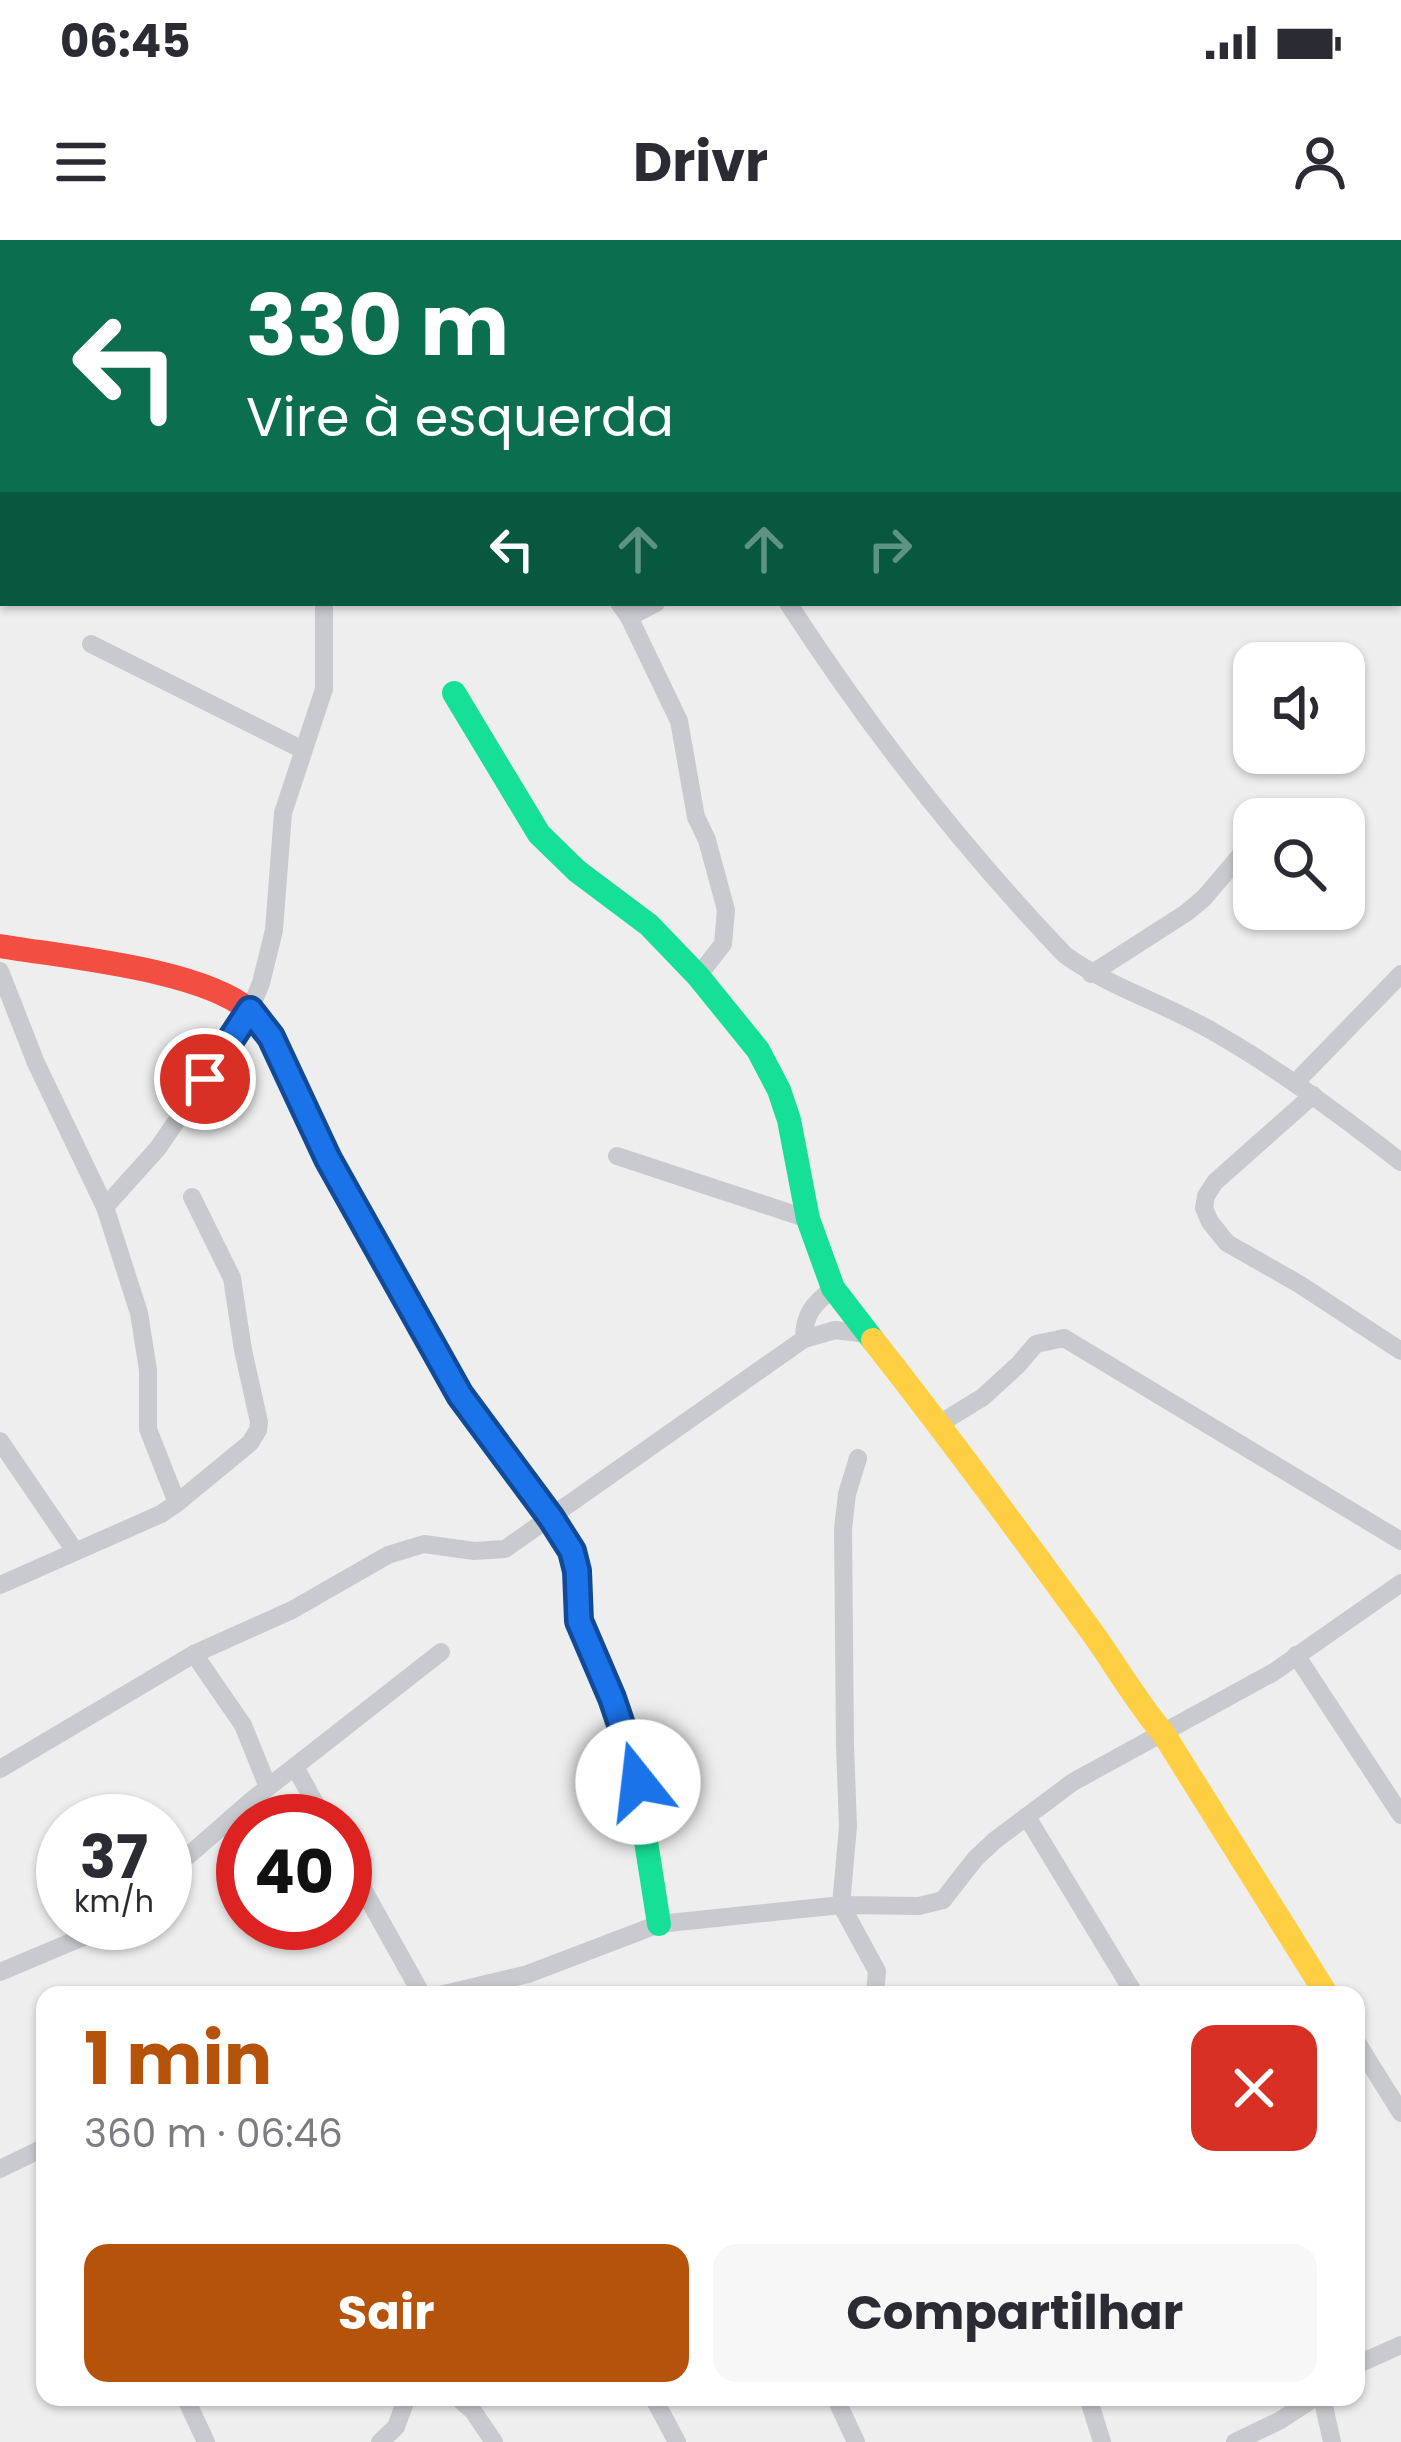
<!DOCTYPE html>
<html lang="pt">
<head>
<meta charset="utf-8">
<style>
	:root { --surface:#fff; --page:#f7f7f7; --text:#2b2b33; --muted:#7c7c81; --accent:#b45309 }
	body { margin:0; font-family:Poppins,sans-serif; background:var(--page); color:var(--text); height:100vh; display:flex; flex-direction:column; font-size:45px; white-space:nowrap }
	* { box-sizing:border-box; margin:0 }
	p { font-size:39px; color:var(--muted) }
	.icon { flex:none; width:66px; height:66px; fill:none; stroke:currentColor; stroke-width:2; stroke-linecap:round; stroke-linejoin:round }
	.map { position:relative; flex:1; overflow:hidden }
	.side { position:absolute; left:36px; top:1746px; width:1329px; height:420px; display:flex; flex-direction:column; background:var(--surface); border-radius:24px; box-shadow:0 3px 9px #0004 }
	.side>* { flex:none }
	.banner { position:absolute; left:0px; top:0px; width:1401px; height:366px; box-shadow:0 3px 9px #0004; background:#0b6e4f; color:#fff; overflow:hidden }
	.fabs { position:absolute; left:1233px; top:402px; display:grid; gap:24px }
	.fabs a { display:grid; place-items:center; width:132px; height:132px; border-radius:24px; background:var(--surface); box-shadow:0 3px 9px #0004; font-size:60px }
	.speed { position:absolute; left:36px; top:1554px; display:flex; gap:24px; font-size:60px; font-weight:700; text-align:center }
	.speed>* { display:grid; place-content:center; width:156px; height:156px; border-radius:50%; background:var(--surface); box-shadow:0 3px 9px #0004; line-height:1 }
	.speed small { font-size:30px; font-weight:400 }
	.speed .limit { border:18px solid #d22; background:#fff; color:#111 }
	.pin { position:absolute; display:grid; place-items:center; width:102px; height:102px; color:#fff; margin:-51px; border:6px solid #fff; border-radius:50%; box-shadow:0 3px 12px #0007 }
	.me { position:absolute; width:132px; margin:-66px; rotate:344deg; stroke-linejoin:round; filter:drop-shadow(0 0 9px #0008) }
	.turn { display:flex; align-items:center; gap:42px; height:252px; padding:0 48px; font-size:54px }
	.turn .icon { width:156px; height:156px; stroke-width:2.5 }
	.turn b { display:block; font-size:84px; line-height:102px }
	.lanes { display:flex; align-items:center; height:114px; padding:0 48px; background:#0003; justify-content:center; gap:60px; direction:ltr }
	.lanes .off { opacity:.35 }
	.round { display:grid; place-items:center; flex:none; width:126px; height:126px; border-radius:24px; background:var(--page) }
	.headline { display:flex; align-items:center; justify-content:space-between; height:204px; padding:0 48px }
	h1 { font-size:72px; font-weight:700; line-height:90px; color:var(--accent) }
	.cta { display:flex; gap:24px; margin-top:auto; padding:24px 48px }
	.cta a { flex:1; height:138px; border-radius:24px; background:var(--accent); color:#fff; font-size:48px; font-weight:700; line-height:138px; text-align:center }
	.cta a+a { background:var(--page); color:var(--text) }
	.status { display:flex; justify-content:space-between; align-items:center; height:84px; padding:0 60px; background:var(--surface); direction:ltr }
	.status svg { height:33px; fill:currentColor }
	header { display:flex; justify-content:space-between; align-items:center; height:156px; padding:0 48px; background:var(--surface); font-size:54px; font-weight:700 }
	.map>svg:first-child { display:block }
	.lines { fill:none; stroke-linecap:round; stroke-linejoin:round }
	.street { stroke:#c8cacd; stroke-width:18 }
	.fast { stroke:#16e098; stroke-width:24 }
	.slow { stroke:#ffcf43; stroke-width:24 }
	.jam { stroke:#f24e42; stroke-width:24 }
	.route-casing { stroke:#114b97; stroke-width:30 }
	.route { stroke:#1a73e8; stroke-width:21 }
</style>
</head>
<body>
<div class="status"><b>06:45</b><svg viewBox="0 0 49 12"><path d="M0 12V9h3v3zM5 12V6h3v6zM10 12V3h3v9zM15 12V0h3v12zM26 1h20v11H26zM47 4h2v5h-2z"/></svg></div>
<header><svg class="icon" aria-label="menu" viewBox="0 0 24 24"><path d="M4 6h16M4 12h16M4 18h16"/></svg>Drivr<svg class="icon" aria-label="person" viewBox="0 0 24 24"><circle cx="12" cy="8" r="4"/><path d="M4 21q1-7 8-7t8 7"/></svg></header>
<div class="map">
<svg width="1401" height="2202" viewBox="0 0 1401 2202">
	<rect width="100%" height="100%" fill="#efeeee"/>
	<g class="lines">
		<g class="street">
			<path d="M185 0 187 3"/>
			<path d="M368 0 370 3"/>
			<path d="M567 0 568 3"/>
			<path d="M863 0 869 3"/>
			<path d="M264 3 268 0"/>
			<path d="M1070 3 1072 0"/>
			<path d="M0 43 3 46"/>
			<path d="M1398 177 1401 179"/>
			<path d="M0 232 3 234"/>
			<path d="M0 250 3 248"/>
			<path d="M619 363 629 377 679 481 696 577 707 600 726 670 723 704 698 736"/>
			<path d="M788 363C869 488 962 607 1065 715 1111 748 1164 763 1212 791 1279 829 1340 875 1401 922"/>
			<path d="M629 377 656 363"/>
			<path d="M91 404 303 510"/>
			<path d="M0 731 36 823 105 967 139 1073 148 1130V1189L177 1263 161 1274 0 1345"/>
			<path d="M1091 734 1186 673 1204 658 1249 605"/>
			<path d="M1296 842 1401 734"/>
			<path d="M1313 855 1215 942 1206 956 1204 968 1210 982 1227 1003 1299 1044 1401 1111"/>
			<path d="M617 916 808 979"/>
			<path d="M105 967 158 908 182 873 250 770 261 743 274 690 283 573 324 449V363"/>
			<path d="M804 1099C804 1073 814 1064 833 1048"/>
			<path d="M939 1184 983 1157 1018 1125 1036 1104 1064 1098 1401 1301"/>
			<path d="M0 1201 75 1311"/>
			<path d="M858 1218 847 1254 843 1289 845 1505 848 1587 841 1665 877 1731 875 1755"/>
			<path d="M177 1263 250 1203 258 1190 259 1182 243 1110 232 1038 192 957"/>
			<path d="M194 1414 243 1485 268 1547"/>
			<path d="M1296 1415 1401 1575"/>
			<path d="M295 1527 325 1581"/>
			<path d="M0 1529 194 1414 292 1370 388 1315 424 1304 474 1311 505 1309 804 1099 835 1090 867 1094"/>
			<path d="M1027 1577 1135 1755"/>
			<path d="M345 1617 422 1755"/>
			<path d="M165 1636 252 1560 441 1412"/>
			<path d="M0 1732 88 1695 104 1683"/>
			<path d="M440 1755 528 1734 659 1684 841 1665 919 1666 943 1660 975 1619 994 1601 1073 1542 1274 1432 1401 1343"/>
			<path d="M1356 1801 1401 1873"/>
			<path d="M0 1929 45 1907"/>
			<path d="M1356 2125 1401 2105"/>
			<path d="M185 2157 206 2202"/>
			<path d="M457 2157 473 2171 494 2202"/>
			<path d="M653 2157 677 2202"/>
			<path d="M835 2157 856 2202"/>
			<path d="M1088 2157 1102 2202"/>
			<path d="M1322 2157 1332 2202"/>
			<path d="M380 2202 396 2187 407 2157"/>
			<path d="M1235 2202 1279 2181 1316 2157"/>
		</g>
		<g class="fast">
			<path d="M454 453 539 594 577 631 649 685 698 736 758 810 779 850 789 880 808 979 833 1048 873 1100"/>
			<path d="M633 1519 659 1684"/>
		</g>
		<g class="slow">
			<path d="M399 1046 460 1155 551 1278 572 1311 577 1331 579 1381 612 1458 633 1519"/>
			<path d="M873 1100C947 1194 1018 1291 1089 1388 1114 1422 1135 1460 1163 1493L1327 1755"/>
		</g>
		<path class="jam" d="M0 706C65 717 200 729 249 770 279 794 308 879 327 916 349 960 375 1003 399 1046"/>
	</g>
	<g class="lines">
		<g class="route-casing">
			<path id="route" d="M205 839 250 770 271 797 328 919 460 1155 551 1278 572 1311 577 1331 579 1381 612 1458 629 1508 638 1542"/>
		</g>
		<use href="#route" class="route"/>
	</g>
</svg>
<div class="fabs">
<a><svg class="icon" aria-label="sound" viewBox="0 0 24 24"><path d="M4 9h4l5-4v14l-5-4H4zM17 9q2 3 0 6"/></svg></a>
<a><svg class="icon" aria-label="search" viewBox="0 0 24 24"><circle cx="10" cy="10" r="6"/><path d="M15 15l6 6"/></svg></a>
</div>
<div class="speed"><div>37<small>km/h</small></div><div class="limit">40</div></div>
<div class="pin" style="left:205px;top:839px;background:#d93025"><svg class="icon" aria-label="arrive" viewBox="0 0 24 24"><path d="M6 21V4h12l-3 4 3 4H6"/></svg></div>
<svg class="me" style="left:638px;top:1542px" viewBox="-20 -20 40 40"><circle r="19" fill="#fff"/><path d="M0-13L10 11 0 6-10 11z" fill="#1a73e8"/></svg>
<div class="banner">
<div class="turn"><svg class="icon" aria-label="left" viewBox="0 0 24 24"><path d="M17 20v-9H6M10 6l-5 5 5 5"/></svg><div><b>330 m</b>Vire à esquerda</div></div>
<div class="lanes"><svg class="icon" aria-label="left" viewBox="0 0 24 24"><path d="M17 20v-9H6M10 6l-5 5 5 5"/></svg><svg class="icon off" aria-label="ahead" viewBox="0 0 24 24"><path d="M12 20V5M6 11l6-6 6 6"/></svg><svg class="icon off" aria-label="ahead" viewBox="0 0 24 24"><path d="M12 20V5M6 11l6-6 6 6"/></svg><svg class="icon off" aria-label="right" viewBox="0 0 24 24"><path d="M7 20v-9h11M14 6l5 5-5 5"/></svg></div>
</div>
<section class="side">
<div class="headline"><div><h1>1 min</h1><p>360 m · 06:46</p></div><a class="round" style="background:#d93025;color:#fff"><svg class="icon" aria-label="close" viewBox="0 0 24 24"><path d="M6 6l12 12M18 6L6 18"/></svg></a></div>
<div class="cta"><a>Sair</a><a>Compartilhar</a></div>
</section>
</div>
</body>
</html>
